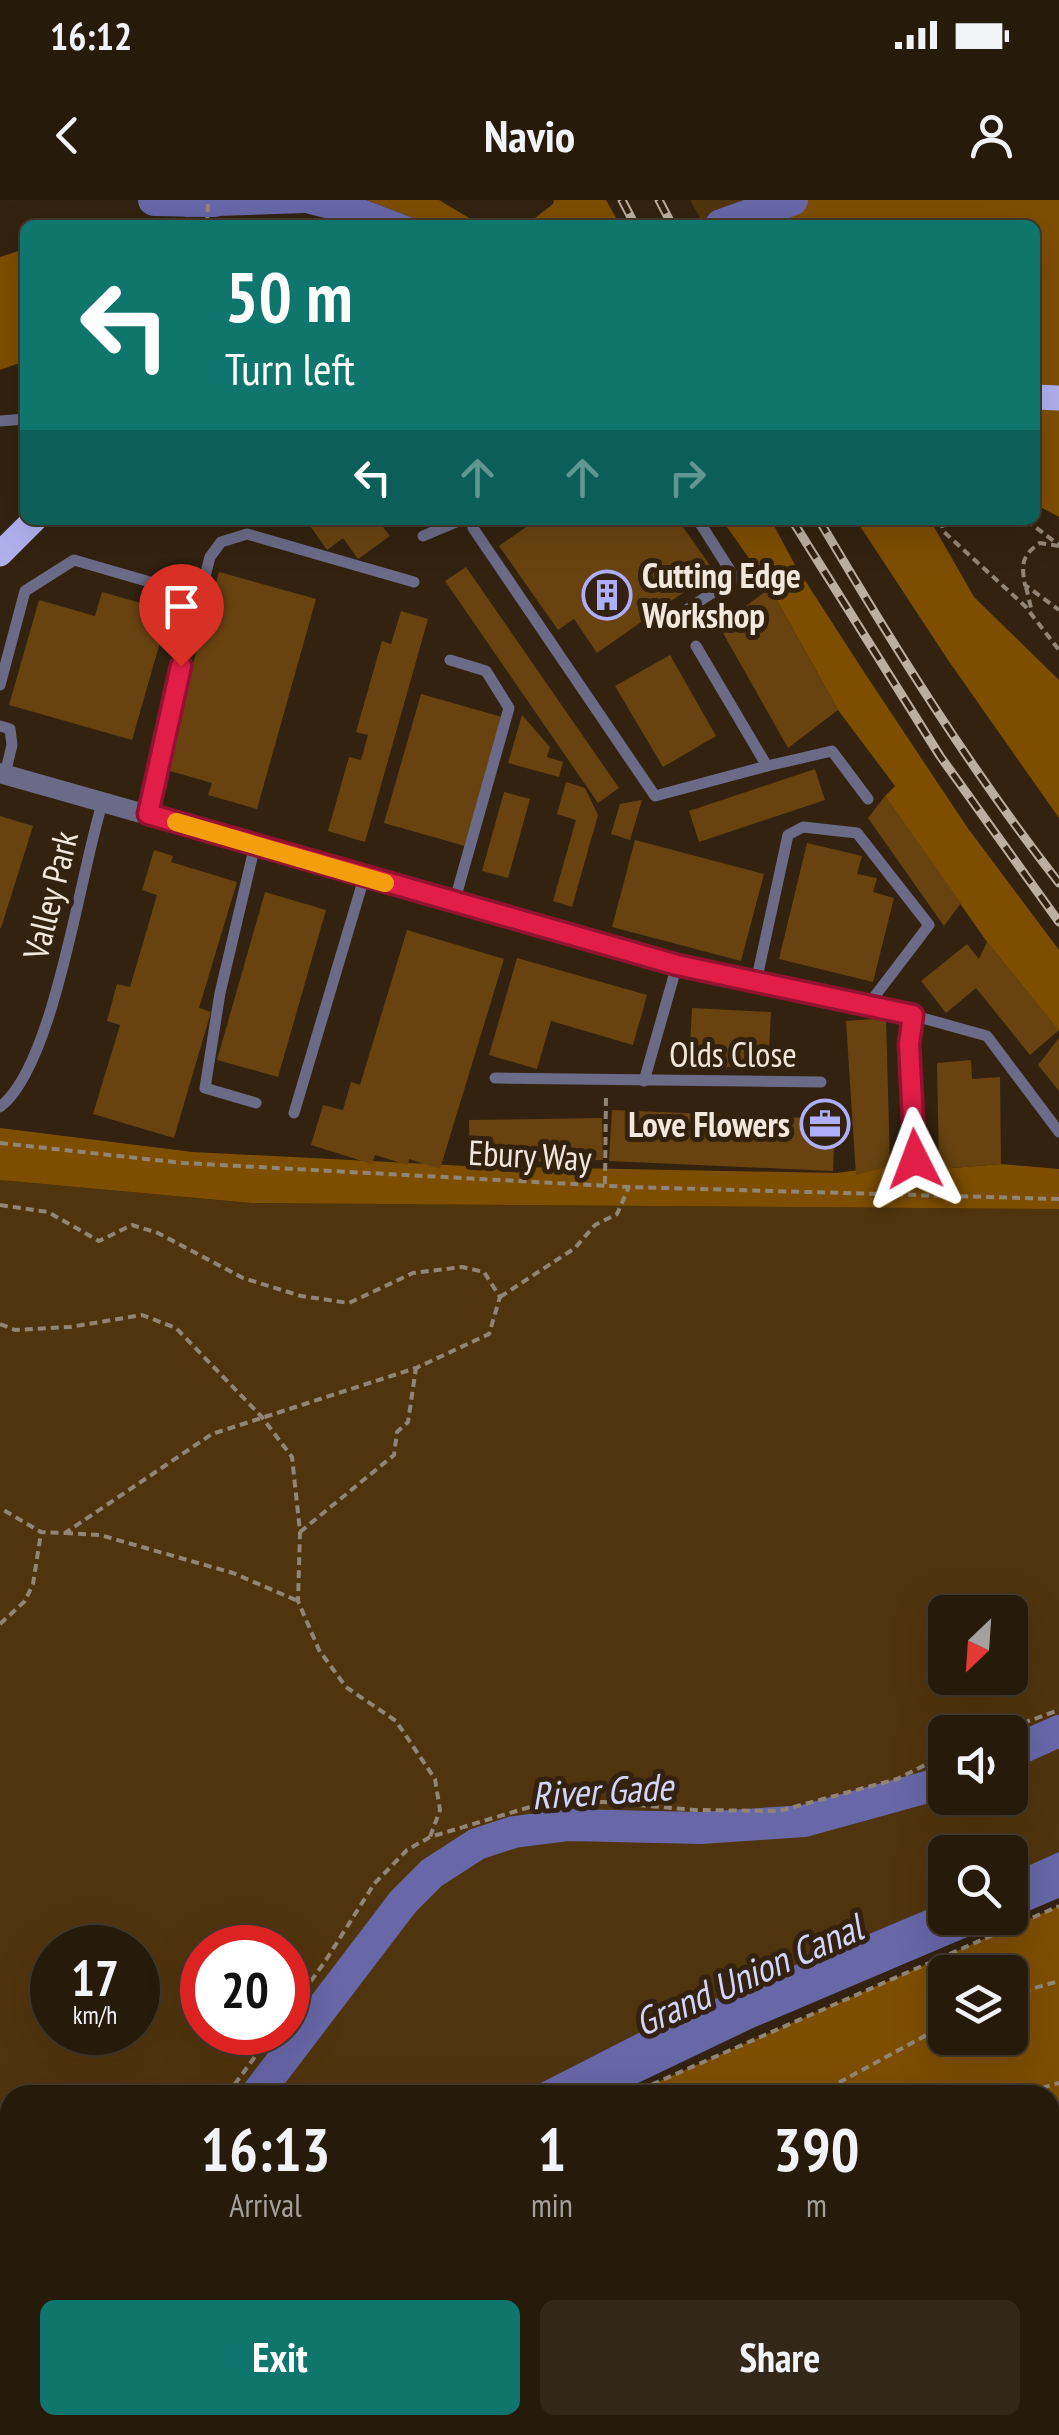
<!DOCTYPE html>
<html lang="en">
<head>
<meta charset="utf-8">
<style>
	:root { --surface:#261a0b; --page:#322719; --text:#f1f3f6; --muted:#a4a19d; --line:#42382c; --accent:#0f766e }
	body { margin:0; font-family:"PT Sans Narrow",sans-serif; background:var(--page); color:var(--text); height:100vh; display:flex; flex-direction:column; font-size:38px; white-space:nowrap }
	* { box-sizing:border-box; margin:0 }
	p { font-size:32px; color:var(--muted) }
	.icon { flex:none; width:55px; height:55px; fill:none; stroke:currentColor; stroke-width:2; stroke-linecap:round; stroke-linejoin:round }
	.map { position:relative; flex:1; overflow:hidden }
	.side { position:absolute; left:0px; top:1885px; width:1060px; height:350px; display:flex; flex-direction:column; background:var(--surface); border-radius:30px 30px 0 0; box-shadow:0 10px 40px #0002,0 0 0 2px var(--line) }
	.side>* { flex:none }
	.hud { position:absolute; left:20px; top:20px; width:1020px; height:305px; border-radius:15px; box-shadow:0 10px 40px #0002,0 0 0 2px var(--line); background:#0f766e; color:#fff; overflow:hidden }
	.needle { width:65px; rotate:205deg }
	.buttons { position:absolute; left:928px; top:1395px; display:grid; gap:20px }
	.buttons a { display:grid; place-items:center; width:100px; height:100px; border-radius:15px; background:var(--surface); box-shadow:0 10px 40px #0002,0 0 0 2px var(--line); font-size:50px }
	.speed { position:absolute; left:30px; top:1725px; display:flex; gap:20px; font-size:50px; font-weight:700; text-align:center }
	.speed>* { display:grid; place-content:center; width:130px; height:130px; border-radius:50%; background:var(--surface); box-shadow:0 10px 40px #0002,0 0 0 2px var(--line); line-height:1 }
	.speed small { font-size:25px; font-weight:400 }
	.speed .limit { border:15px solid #d22; background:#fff; color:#111 }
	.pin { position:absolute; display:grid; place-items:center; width:85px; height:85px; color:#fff; margin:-102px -42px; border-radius:50% 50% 50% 0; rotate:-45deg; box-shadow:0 0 10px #0007 }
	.pin .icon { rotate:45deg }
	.me { position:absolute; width:110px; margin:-55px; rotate:357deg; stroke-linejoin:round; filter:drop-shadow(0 0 8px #0008) }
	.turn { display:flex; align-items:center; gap:35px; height:210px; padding:0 40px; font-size:45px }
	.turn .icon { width:130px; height:130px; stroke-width:2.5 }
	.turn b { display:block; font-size:70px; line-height:85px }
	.lanes { display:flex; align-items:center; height:95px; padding:0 40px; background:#0003; justify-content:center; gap:50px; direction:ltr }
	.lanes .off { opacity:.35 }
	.eta { display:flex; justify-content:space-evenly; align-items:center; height:170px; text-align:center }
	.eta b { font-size:60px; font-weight:700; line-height:70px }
	.primary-button { display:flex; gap:20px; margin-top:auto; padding:20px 40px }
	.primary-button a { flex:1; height:115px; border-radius:15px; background:var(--accent); color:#fff; font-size:40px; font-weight:700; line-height:115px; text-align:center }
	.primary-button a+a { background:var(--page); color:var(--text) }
	.status { display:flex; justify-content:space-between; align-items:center; height:70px; padding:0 50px; background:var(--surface); direction:ltr }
	.status svg { height:28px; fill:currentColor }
	header { display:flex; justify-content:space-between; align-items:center; height:130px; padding:0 40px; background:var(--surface); font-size:45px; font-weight:700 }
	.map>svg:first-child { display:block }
	.green { fill:#50340d; fill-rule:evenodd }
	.forest { fill:#7d4e00; fill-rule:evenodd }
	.water { fill:#6867a8 }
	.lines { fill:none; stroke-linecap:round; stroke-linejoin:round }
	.river { stroke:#6867a8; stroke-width:32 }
	.building { fill:#684310 }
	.path { stroke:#928576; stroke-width:4; stroke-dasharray:8 5; stroke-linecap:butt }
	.lane { stroke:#6b6b88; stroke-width:11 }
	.street { stroke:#6b6b88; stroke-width:20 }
	.primary { stroke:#b0b0ed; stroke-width:25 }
	.rail-casing { stroke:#bcafa2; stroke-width:9 }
	.rail { stroke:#32220f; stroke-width:5; stroke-dasharray:15; stroke-linecap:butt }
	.route-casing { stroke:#92132f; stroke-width:25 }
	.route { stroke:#e11d48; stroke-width:18 }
	.slow { stroke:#f59e0b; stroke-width:18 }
	.labels { text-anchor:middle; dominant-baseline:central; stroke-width:10; stroke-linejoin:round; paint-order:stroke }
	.poi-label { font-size:35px; font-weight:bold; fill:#f3e8dd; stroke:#32220f; text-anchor:start }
	.street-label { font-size:35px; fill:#f3e8dd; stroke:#32220f }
	.water-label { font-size:38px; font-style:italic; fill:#d4d5fc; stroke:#32220f }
</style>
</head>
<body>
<div class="status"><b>16:12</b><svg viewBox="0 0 49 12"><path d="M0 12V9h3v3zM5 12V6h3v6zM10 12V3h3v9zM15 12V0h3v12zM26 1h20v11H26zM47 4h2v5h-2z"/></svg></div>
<header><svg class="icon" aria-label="back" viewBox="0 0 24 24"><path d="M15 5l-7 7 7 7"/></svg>Navio<svg class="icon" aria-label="person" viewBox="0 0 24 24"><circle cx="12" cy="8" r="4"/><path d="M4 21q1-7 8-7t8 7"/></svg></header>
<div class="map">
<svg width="1059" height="2235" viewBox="0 0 1059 2235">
	<rect width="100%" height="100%" fill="#32220f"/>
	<g class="green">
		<path d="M690 0H792L721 25H704Z"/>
		<path d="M0 980 251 1003 1059 1009V1653L1010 1674V1652H945V1702L660 1822 517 1895H10V2150L0 2163ZM945 1412H1010V1478H945ZM945 1532H1010V1598H945ZM52 1748H138V1832H52ZM202 1748H288V1832H202Z"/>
	</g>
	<g class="forest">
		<path d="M366 0H439L481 25H432Z"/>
		<path d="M554 0H606L620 25H526L553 4Z"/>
		<path d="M792 0H1059V317L1035 304V25H721Z"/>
		<path d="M25 49V161L0 170V57Z"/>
		<path d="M722 320H771L795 365 864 472 967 627 1059 750V831L987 742 885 596 895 586 838 510 770 388Z"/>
		<path d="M856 320H930L974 397 1059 480V618L948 460Z"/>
		<path d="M0 928 193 952 467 966 836 973 890 966 939 969 1001 964 1059 969V1009L251 1003 0 980Z"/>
		<path d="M1059 1706V2060H1050V1895H628ZM1010 1772V1838H945V1772Z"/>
		<path d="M22 2225H675L671 2235H4Z"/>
	</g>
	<g class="water">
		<path d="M173 0H366L432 25H352L305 13 185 17Z"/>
		<path d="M1059 1652V1698L753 1828 613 1895H517L660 1822 945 1702V1718H1010V1674Z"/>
	</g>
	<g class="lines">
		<g class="river">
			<path d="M154 0 214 1"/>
			<path d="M721 25 792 0"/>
			<path d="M1010 1553 1059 1531"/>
			<path d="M256 1895 403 1702 432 1673 477 1644 514 1632 569 1625 701 1628 804 1621 945 1582"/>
			<path d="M0 2066 10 2062"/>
		</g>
	</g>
	<g class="building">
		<path d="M306 320H378L390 336 358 359 343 338 327 350Z"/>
		<path d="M536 320H678L714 371 597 453 574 419 558 430 499 346Z"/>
		<path d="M466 367 619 588 598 603 445 381Z"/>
		<path d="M219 372 316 399 257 609 208 595 212 583 163 569Z"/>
		<path d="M770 388 838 510 788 548 719 426Z"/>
		<path d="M102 392 169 411 132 540 9 505 39 400 95 416Z"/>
		<path d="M401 411 428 419 365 642 328 631 349 557 361 560 368 535 356 532 382 441 391 444Z"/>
		<path d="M670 455 716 536 663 567 615 486Z"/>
		<path d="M421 494 502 517 465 646 384 623Z"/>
		<path d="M522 515 550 547 547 557 563 562 559 577 508 563Z"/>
		<path d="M815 569 825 600 699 642 689 611Z"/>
		<path d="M566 582 585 588 598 615 572 707 553 701 576 620 557 614Z"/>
		<path d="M504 592 530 599 508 678 482 671Z"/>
		<path d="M885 596 961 703 944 726 868 618Z"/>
		<path d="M642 600 630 640 611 634 620 604Z"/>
		<path d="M0 616 33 626 1 728H0Z"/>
		<path d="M635 640 764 674 741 761 612 727Z"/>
		<path d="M807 643 862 656 857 674 877 678 873 692 894 698 873 782 779 759Z"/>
		<path d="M154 650 173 656 171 662 237 682 199 808 211 812 174 938 93 914 120 825 107 821 117 784 130 787 157 695 142 690Z"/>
		<path d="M265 692 326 710 278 877 217 860Z"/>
		<path d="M407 730 504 759 440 969 409 959 408 965 375 955 372 964 311 945 323 905 343 910 351 882 360 885Z"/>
		<path d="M987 742 1059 830 1030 855 976 788 946 813 921 781 967 744 979 759Z"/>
		<path d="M517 758 647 795 633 845 551 821 537 869 489 855Z"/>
		<path d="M692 808 771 812 768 869 689 865Z"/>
		<path d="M886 818 890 966 856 975 846 821Z"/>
		<path d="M1059 838V891L1038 865Z"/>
		<path d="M971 860 972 879 1000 877 1001 964 939 969 937 863Z"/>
		<path d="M612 910 835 919 833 971 609 961Z"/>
		<path d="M602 918 603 960 470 963 469 920Z"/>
		<path d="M693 2225H722L723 2233 689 2235Z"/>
	</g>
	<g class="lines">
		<g class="path">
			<path d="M207 25 208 0"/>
			<path d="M941 320 943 331 1025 406 1059 450"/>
			<path d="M1026 320 1059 345"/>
			<path d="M1059 346 1040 343C1022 355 1021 364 1025 385L1059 410"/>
			<path d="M1026 387 1032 412"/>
			<path d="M0 943 183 963 629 987 1059 999"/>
			<path d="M605 984 606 894"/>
			<path d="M0 1005 48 1012 99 1041 132 1025 158 1033 243 1078 301 1096 349 1103 413 1073 462 1067 484 1072 500 1097 489 1134 416 1168 212 1234 65 1333 41 1332 0 1308"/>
			<path d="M500 1097 575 1048 595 1025 617 1014 629 987"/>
			<path d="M0 1124 15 1130 70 1127 142 1115 176 1128 261 1216 292 1257 300 1332 298 1401 319 1450 346 1487 396 1521 435 1579 440 1610 430 1637"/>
			<path d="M300 1332 394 1255 397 1232 408 1222 416 1168"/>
			<path d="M65 1333 100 1335 233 1373 298 1401"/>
			<path d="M0 1424 25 1401 33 1384 41 1333"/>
			<path d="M998 1532 1059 1510"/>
			<path d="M1010 1795 1059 1781"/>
			<path d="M288 1813 326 1760 374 1684 407 1650 430 1637 543 1603 603 1602 695 1610 779 1611 897 1579 945 1555"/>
			<path d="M227 1895 273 1832"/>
			<path d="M628 1895 1059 1706"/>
			<path d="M816 1895 945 1825"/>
			<path d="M1017 1895 1059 1883"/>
			<path d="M0 2047 10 2044"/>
			<path d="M0 2165 10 2151"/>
			<path d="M1050 2180H1059"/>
			<path d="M1018 2225V2235"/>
			<path d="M4 2235 22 2225"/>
			<path d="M192 2235 213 2225"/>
			<path d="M525 2235 532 2225"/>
		</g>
		<g class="lane">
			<path d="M0 221 25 219"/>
			<path d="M473 320V328L655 596 767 566 696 446"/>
			<path d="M490 320H497"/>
			<path d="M423 336 461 320"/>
			<path d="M663 425 735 378 698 320"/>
			<path d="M450 460 486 471 509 508 454 703"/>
			<path d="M0 485 25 391 74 360 174 389"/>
			<path d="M0 526 10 529 12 545 5 574"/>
			<path d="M767 566 832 551 868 599"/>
			<path d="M148 614 164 534 210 357 221 342 247 334 414 382"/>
			<path d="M255 645 220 793 205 888 256 903"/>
			<path d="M756 782 788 635 803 627 857 633 929 725 868 805"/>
			<path d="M830 797 890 809 987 836 1059 932"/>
			<path d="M913 815 909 844 915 959"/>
			<path d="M495 878 821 882"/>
			<path d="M644 881 677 765"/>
			<path d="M0 907C55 865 80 671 103 601"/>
			<path d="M294 913 364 678"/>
		</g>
		<g class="street">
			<path d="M0 573 677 765 830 797"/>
			<path d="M1050 2155 1059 2153"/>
			<path d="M738 2225 739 2235"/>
			<path d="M921 2225V2235"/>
		</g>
		<g class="primary">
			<path d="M1035 197 1059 198"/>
			<path d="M0 354 34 320"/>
		</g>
		<g class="rail-casing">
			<g id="rail">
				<path d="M622 0 635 25"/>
				<path d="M659 0 672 25"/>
				<path d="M792 320 940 556 1059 722"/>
				<path d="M819 320C893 445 970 569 1059 683"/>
			</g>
		</g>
		<use href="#rail" class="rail"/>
	</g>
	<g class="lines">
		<g class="route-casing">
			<path id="route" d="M181 466 148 614 677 765 913 815 909 844 915 959"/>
		</g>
		<use href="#route" class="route"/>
		<path class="slow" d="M176 622 385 683"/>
	</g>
	<defs>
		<g id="building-ring" transform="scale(2.5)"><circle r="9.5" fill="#32220f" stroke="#afaefa" stroke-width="1.5"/><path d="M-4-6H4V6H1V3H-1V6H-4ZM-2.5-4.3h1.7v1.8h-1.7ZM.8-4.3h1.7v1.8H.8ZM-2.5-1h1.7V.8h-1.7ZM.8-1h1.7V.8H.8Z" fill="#afaefa"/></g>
		<g id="office-ring" transform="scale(2.5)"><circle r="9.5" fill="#32220f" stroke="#afaefa" stroke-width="1.5"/><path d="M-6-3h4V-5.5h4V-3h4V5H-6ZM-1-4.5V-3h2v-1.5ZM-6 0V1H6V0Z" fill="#afaefa"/></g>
	</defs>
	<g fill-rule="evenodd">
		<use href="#building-ring" x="607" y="395"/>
		<use href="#office-ring" x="825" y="924"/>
	</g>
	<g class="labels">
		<g class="poi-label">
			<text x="642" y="375">Cutting Edge<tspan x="642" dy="40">Workshop</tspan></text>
			<text x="790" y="924" text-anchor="end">Love Flowers</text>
		</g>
		<g class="street-label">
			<text transform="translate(50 695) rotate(-76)">Valley Park</text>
			<text x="733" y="854">Olds Close</text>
			<text transform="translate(530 955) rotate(3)">Ebury Way</text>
		</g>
		<g class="water-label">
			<text transform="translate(602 1590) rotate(-4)">River Gade</text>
			<text transform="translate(748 1774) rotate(-24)">Grand Union Canal</text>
		</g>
	</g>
</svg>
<div class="buttons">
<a><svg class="needle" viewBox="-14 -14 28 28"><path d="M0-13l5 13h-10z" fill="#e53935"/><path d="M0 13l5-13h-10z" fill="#a4a19d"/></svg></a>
<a><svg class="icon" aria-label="sound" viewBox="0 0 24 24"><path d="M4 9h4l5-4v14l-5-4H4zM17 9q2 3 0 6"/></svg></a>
<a><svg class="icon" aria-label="search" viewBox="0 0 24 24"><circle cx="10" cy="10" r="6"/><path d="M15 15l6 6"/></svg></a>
<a><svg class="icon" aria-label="layers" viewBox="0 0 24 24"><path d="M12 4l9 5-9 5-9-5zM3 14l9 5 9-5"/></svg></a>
</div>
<div class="speed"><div>17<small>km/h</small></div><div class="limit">20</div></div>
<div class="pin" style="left:181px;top:466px;background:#d93025"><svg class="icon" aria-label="arrive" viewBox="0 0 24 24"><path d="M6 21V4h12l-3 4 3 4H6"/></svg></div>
<svg class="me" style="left:915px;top:959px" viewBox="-20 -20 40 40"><path d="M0-17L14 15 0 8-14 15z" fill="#e11d48" stroke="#fff" stroke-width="4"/></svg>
<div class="hud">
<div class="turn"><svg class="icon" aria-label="left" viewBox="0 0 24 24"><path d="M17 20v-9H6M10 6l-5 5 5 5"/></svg><div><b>50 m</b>Turn left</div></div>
<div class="lanes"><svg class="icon" aria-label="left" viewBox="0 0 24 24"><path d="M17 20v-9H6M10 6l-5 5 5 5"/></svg><svg class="icon off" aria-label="ahead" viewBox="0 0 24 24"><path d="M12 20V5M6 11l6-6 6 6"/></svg><svg class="icon off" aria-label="ahead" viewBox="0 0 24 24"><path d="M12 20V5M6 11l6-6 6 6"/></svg><svg class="icon off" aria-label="right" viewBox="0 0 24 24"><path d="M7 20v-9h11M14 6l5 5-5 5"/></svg></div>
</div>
<section class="side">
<div class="eta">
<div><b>16:13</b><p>Arrival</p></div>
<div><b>1</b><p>min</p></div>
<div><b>390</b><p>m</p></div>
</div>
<div class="primary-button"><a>Exit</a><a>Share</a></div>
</section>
</div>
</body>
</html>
